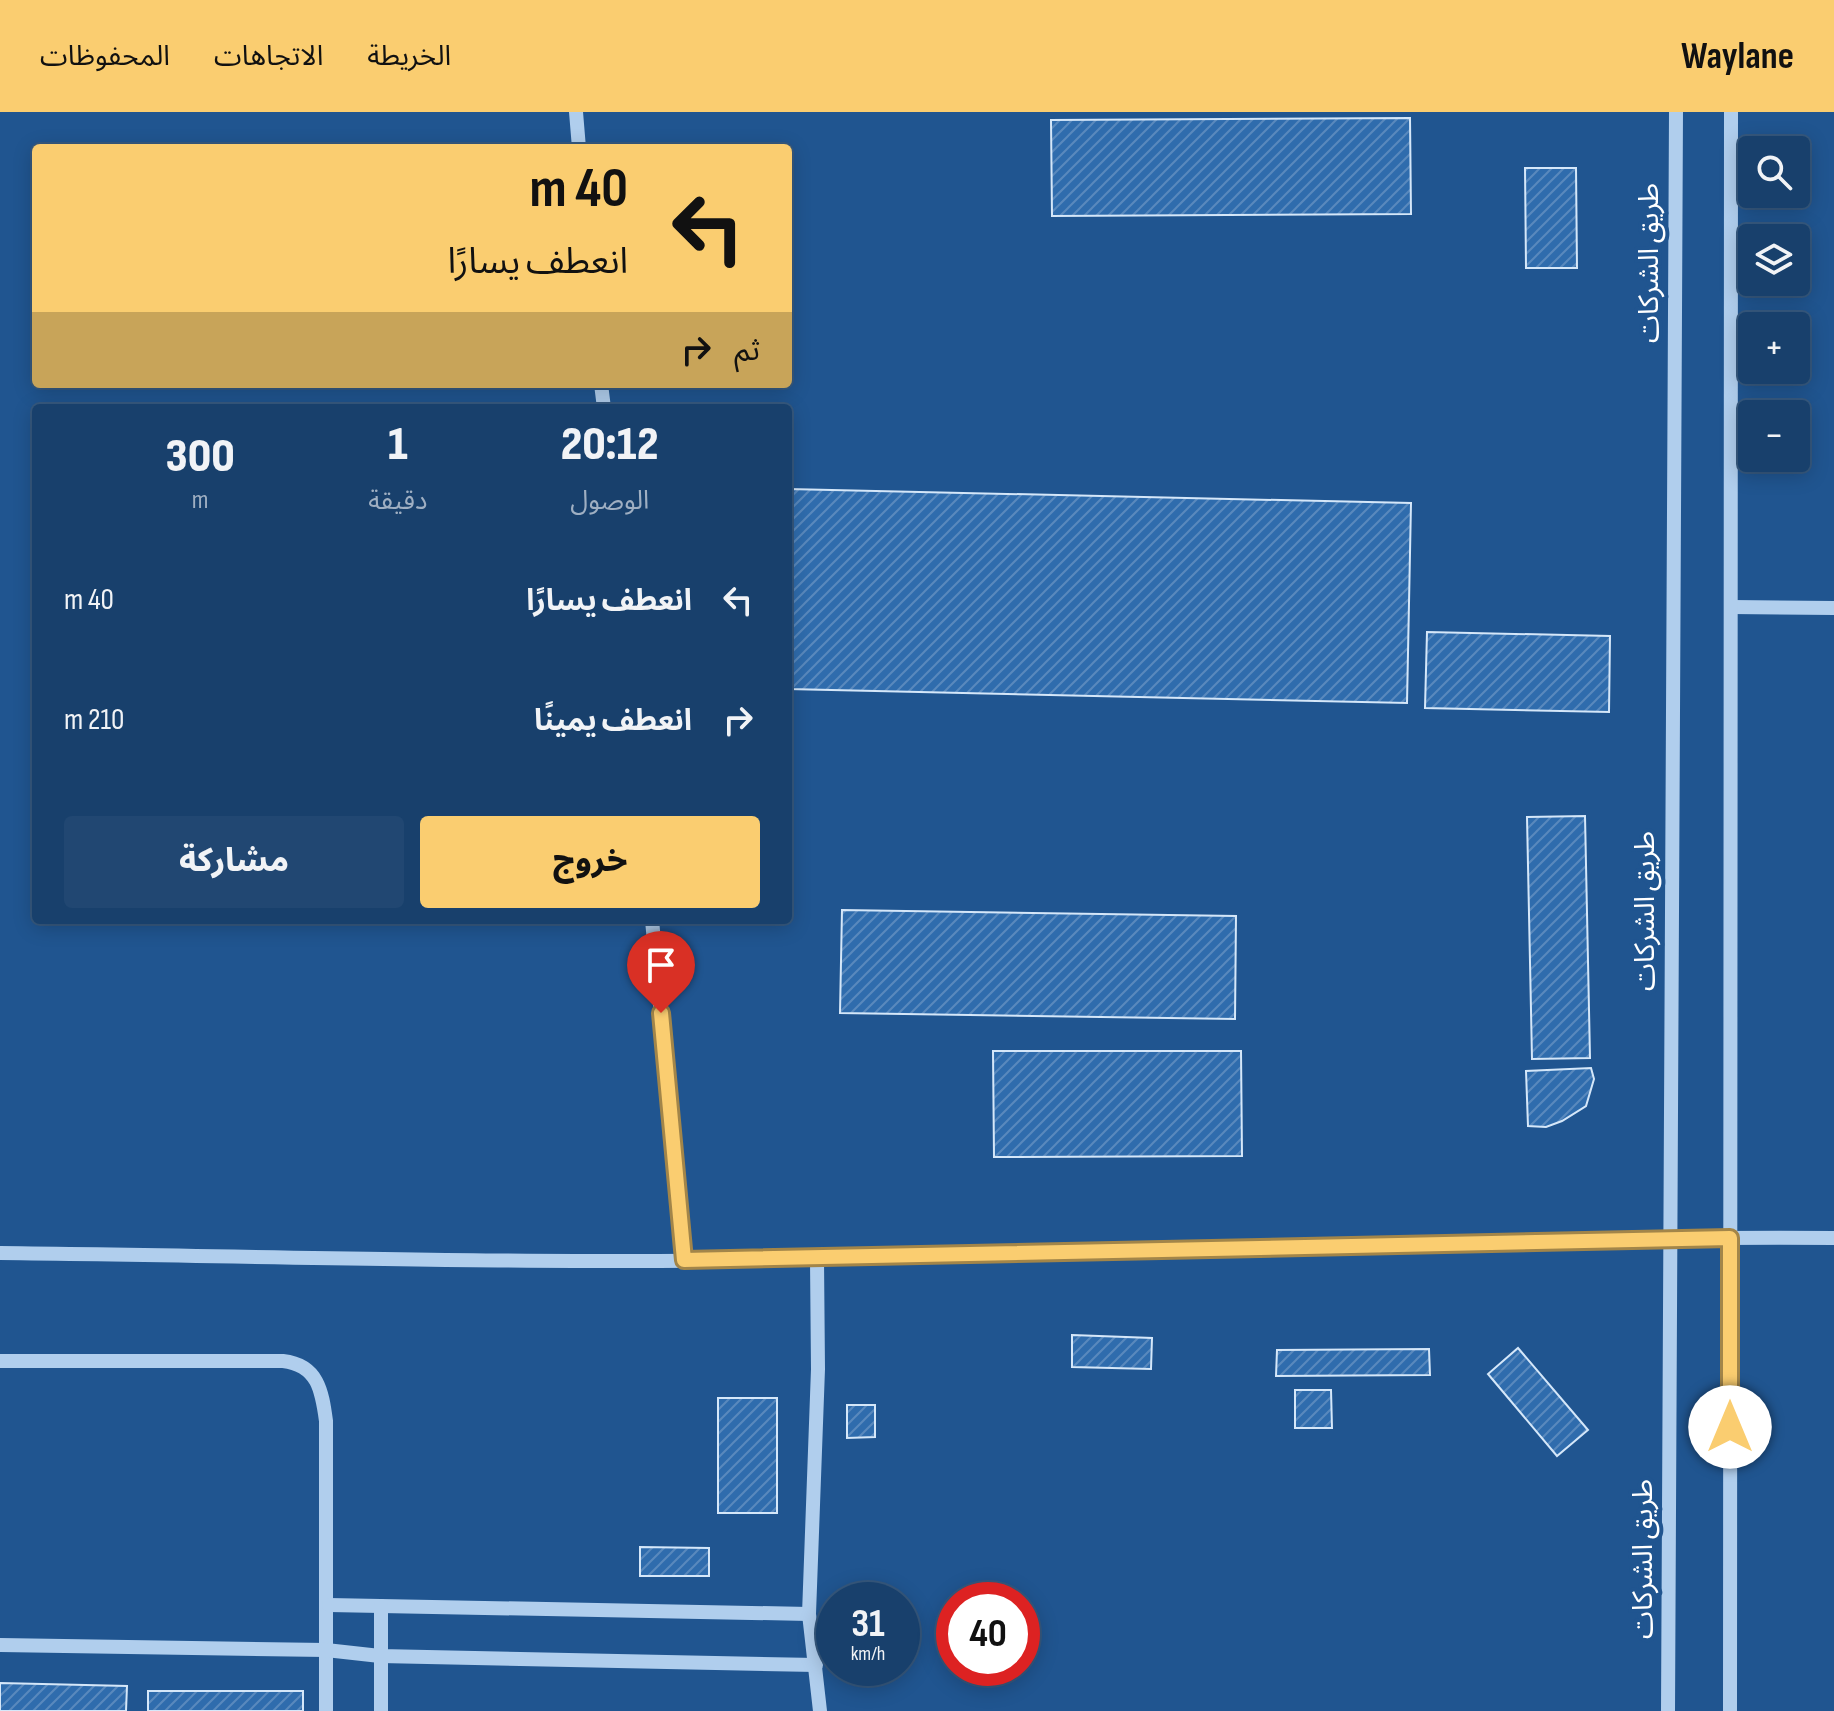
<!DOCTYPE html>
<html lang="ar">
<head>
<meta charset="utf-8">
<style>
	:root { --surface:#18406c; --page:#214772; --text:#f1f3f6; --muted:#9fafc2; --line:#36597f; --accent:#facd70 }
	body { margin:0; font-family:"Sofia Sans Condensed","Noto Sans Arabic",sans-serif; background:var(--page); color:var(--text); direction:rtl; height:100vh; display:flex; flex-direction:column; font-size:30px; white-space:nowrap }
	* { box-sizing:border-box; margin:0 }
	p { font-size:26px; color:var(--muted) }
	.icon { flex:none; width:44px; height:44px; fill:none; stroke:currentColor; stroke-width:2; stroke-linecap:round; stroke-linejoin:round }
	.map { position:relative; flex:1; overflow:hidden; direction:ltr }
	.drawer { position:absolute; left:32px; top:292px; width:760px; height:520px; display:flex; flex-direction:column; background:var(--surface); border-radius:8px; box-shadow:0 4px 20px #0003,0 0 0 2px var(--line); direction:rtl }
	.drawer>* { flex:none }
	.hud { position:absolute; left:32px; top:32px; width:760px; height:244px; border-radius:8px; box-shadow:0 4px 20px #0003,0 0 0 2px var(--line); direction:rtl; background:#facd70; color:#111; overflow:hidden }
	.controls { position:absolute; left:1738px; top:24px; display:grid; gap:16px }
	.controls a { display:grid; place-items:center; width:72px; height:72px; border-radius:8px; background:var(--surface); box-shadow:0 4px 20px #0003,0 0 0 2px var(--line); font-size:40px }
	.speed { position:absolute; left:816px; top:1470px; display:flex; gap:16px; font-size:40px; font-weight:700; text-align:center }
	.speed>* { display:grid; place-content:center; width:104px; height:104px; border-radius:50%; background:var(--surface); box-shadow:0 4px 20px #0003,0 0 0 2px var(--line); line-height:1 }
	.speed small { font-size:20px; font-weight:400 }
	.speed .limit { border:12px solid #d22; background:#fff; color:#111 }
	.pin { position:absolute; display:grid; place-items:center; width:68px; height:68px; color:#fff; margin:-82px -34px; border-radius:50% 50% 50% 0; rotate:-45deg; box-shadow:0 0 8px #0007 }
	.pin .icon { rotate:45deg }
	.me { position:absolute; width:88px; margin:-44px; rotate:0deg; stroke-linejoin:round; filter:drop-shadow(0 0 6px #0008) }
	.turn { display:flex; align-items:center; gap:28px; height:168px; padding:0 32px; font-size:36px }
	.turn .icon { width:104px; height:104px; stroke-width:2.5 }
	.turn b { display:block; font-size:56px; line-height:68px }
	.then { display:flex; align-items:center; height:76px; padding:0 32px; background:#0003; gap:16px; font-size:30px }
	.eta { display:flex; justify-content:space-evenly; align-items:center; height:136px; text-align:center }
	.eta b { font-size:48px; font-weight:800; line-height:56px }
	.primary-button { display:flex; gap:16px; margin-top:auto; padding:16px 32px }
	.primary-button a { flex:1; height:92px; border-radius:8px; background:var(--accent); color:#111; font-size:32px; font-weight:800; line-height:92px; text-align:center }
	.primary-button a+a { background:var(--page); color:var(--text) }
	ul { padding:0; list-style:none }
	li { display:flex; align-items:center; gap:24px; height:120px; padding:0 32px }
	li div { flex:1 }
	li b { display:block; font-size:30px }
	li em { font-style:normal }
	header { display:flex; align-items:center; gap:48px; box-sizing:border-box; height:112px; padding:0 40px; background:var(--accent); color:#111 }
	header strong { font-size:38px }
	nav { display:flex; gap:44px; margin-inline-start:auto; font-size:28px }
	.map>svg:first-child { display:block }
	.building { fill:url(#building-hatch); stroke:#d5e7f9; stroke-width:2 }
	.lines { fill:none; stroke-linecap:round; stroke-linejoin:round }
	.minor { stroke:#b0ceed; stroke-width:14 }
	.route-casing { stroke:#a28549; stroke-width:20 }
	.route { stroke:#facd70; stroke-width:14 }
	.labels { text-anchor:middle; dominant-baseline:central; stroke-width:8; stroke-linejoin:round; paint-order:stroke }
	.street-label { font-size:28px; fill:#fff; stroke:#205590 }
</style>
</head>
<body>
<header>
<strong>Waylane</strong>
<nav><a>الخريطة</a><a>الاتجاهات</a><a>المحفوظات</a></nav>
</header>
<div class="map">
<svg width="1834" height="1599" viewBox="0 0 1834 1599">
	<defs>
		<pattern id="building-hatch" width="6" height="6" patternUnits="userSpaceOnUse" patternTransform="scale(2)"><rect width="6" height="6" fill="#2f6cad"/><path d="M-1 1l2-2M0 6l6-6M5 7l2-2" fill="none" stroke="#5989bd"/></pattern>
	</defs>
	<rect width="100%" height="100%" fill="#205590"/>
	<g class="building">
		<path d="M1410 6 1411 102 1052 104 1051 8Z"/>
		<path d="M1525 56H1576L1577 156H1526Z"/>
		<path d="M788 377 1411 391 1407 591 788 577Z"/>
		<path d="M1427 520 1610 524 1609 600 1425 596Z"/>
		<path d="M1585 704 1590 946 1532 947 1527 705Z"/>
		<path d="M842 798 1236 804 1235 907 840 901Z"/>
		<path d="M993 939H1241L1242 1044 994 1045Z"/>
		<path d="M1591 956 1594 967 1586 994 1562 1009 1546 1015 1528 1014 1526 959Z"/>
		<path d="M1072 1223 1152 1226 1151 1257 1072 1255Z"/>
		<path d="M1518 1236 1588 1318 1557 1344 1488 1262Z"/>
		<path d="M1429 1237 1430 1263 1276 1264 1277 1238Z"/>
		<path d="M1295 1278H1331L1332 1316H1295Z"/>
		<rect x="718" y="1286" width="59" height="115"/>
		<path d="M847 1293H875V1325L847 1326Z"/>
		<path d="M640 1435 709 1436V1464H640Z"/>
		<path d="M0 1571 127 1574 126 1599H0Z"/>
		<rect x="148" y="1579" width="155" height="20"/>
	</g>
	<g class="lines">
		<g class="minor">
			<path d="M576 0 579 36"/>
			<path d="M601 272 604 296"/>
			<path d="M1731 495 1834 496"/>
			<path d="M652 808 684 1148"/>
			<path d="M0 1141C273 1144 547 1153 820 1147 1158 1141 1496 1124 1834 1126"/>
			<path d="M817 1148 818 1257 809 1502 820 1599"/>
			<path d="M0 1249H283C318 1253 322 1279 326 1309V1599"/>
			<path d="M329 1493 809 1502"/>
			<path d="M0 1533 326 1538 380 1544 816 1553"/>
			<path d="M381 1599V1494"/>
			<path d="M1668 1599 1676 0"/>
			<path d="M1730 1599 1731 0"/>
		</g>
	</g>
	<g class="lines">
		<g class="route-casing">
			<path id="route" d="M661 901 684 1148 1730 1126V1315"/>
		</g>
		<use href="#route" class="route"/>
	</g>
	<g class="labels">
		<g class="street-label">
			<text transform="translate(1649 151) rotate(-90)">طريق الشركات</text>
			<text transform="translate(1645 799) rotate(-90)">طريق الشركات</text>
			<text transform="translate(1643 1447) rotate(-90)">طريق الشركات</text>
		</g>
	</g>
</svg>
<div class="controls">
<a><svg class="icon" aria-label="search" viewBox="0 0 24 24"><circle cx="10" cy="10" r="6"/><path d="M15 15l6 6"/></svg></a>
<a><svg class="icon" aria-label="layers" viewBox="0 0 24 24"><path d="M12 4l9 5-9 5-9-5zM3 14l9 5 9-5"/></svg></a>
<a>+</a>
<a>−</a>
</div>
<div class="speed"><div>31<small>km/h</small></div><div class="limit">40</div></div>
<div class="pin" style="left:661px;top:901px;background:#d93025"><svg class="icon" aria-label="arrive" viewBox="0 0 24 24"><path d="M6 21V4h12l-3 4 3 4H6"/></svg></div>
<svg class="me" style="left:1730px;top:1315px" viewBox="-20 -20 40 40"><circle r="19" fill="#fff"/><path d="M0-13L10 11 0 6-10 11z" fill="#facd70"/></svg>
<div class="hud">
<div class="turn"><svg class="icon" aria-label="left" viewBox="0 0 24 24"><path d="M17 20v-9H6M10 6l-5 5 5 5"/></svg><div><b>40 m</b>انعطف يسارًا</div></div>
<div class="then">ثم<svg class="icon" aria-label="right" viewBox="0 0 24 24"><path d="M7 20v-9h11M14 6l5 5-5 5"/></svg></div>
</div>
<section class="drawer">
<div class="eta">
<div><b>20:12</b><p>الوصول</p></div>
<div><b>1</b><p>دقيقة</p></div>
<div><b>300</b><p>m</p></div>
</div>
<ul>
<li><svg class="icon" aria-label="left" viewBox="0 0 24 24"><path d="M17 20v-9H6M10 6l-5 5 5 5"/></svg><div><b>انعطف يسارًا</b></div><em>40 m</em></li>
<li><svg class="icon" aria-label="right" viewBox="0 0 24 24"><path d="M7 20v-9h11M14 6l5 5-5 5"/></svg><div><b>انعطف يمينًا</b></div><em>210 m</em></li>
</ul>
<div class="primary-button"><a>خروج</a><a>مشاركة</a></div>
</section>
</div>
</body>
</html>
